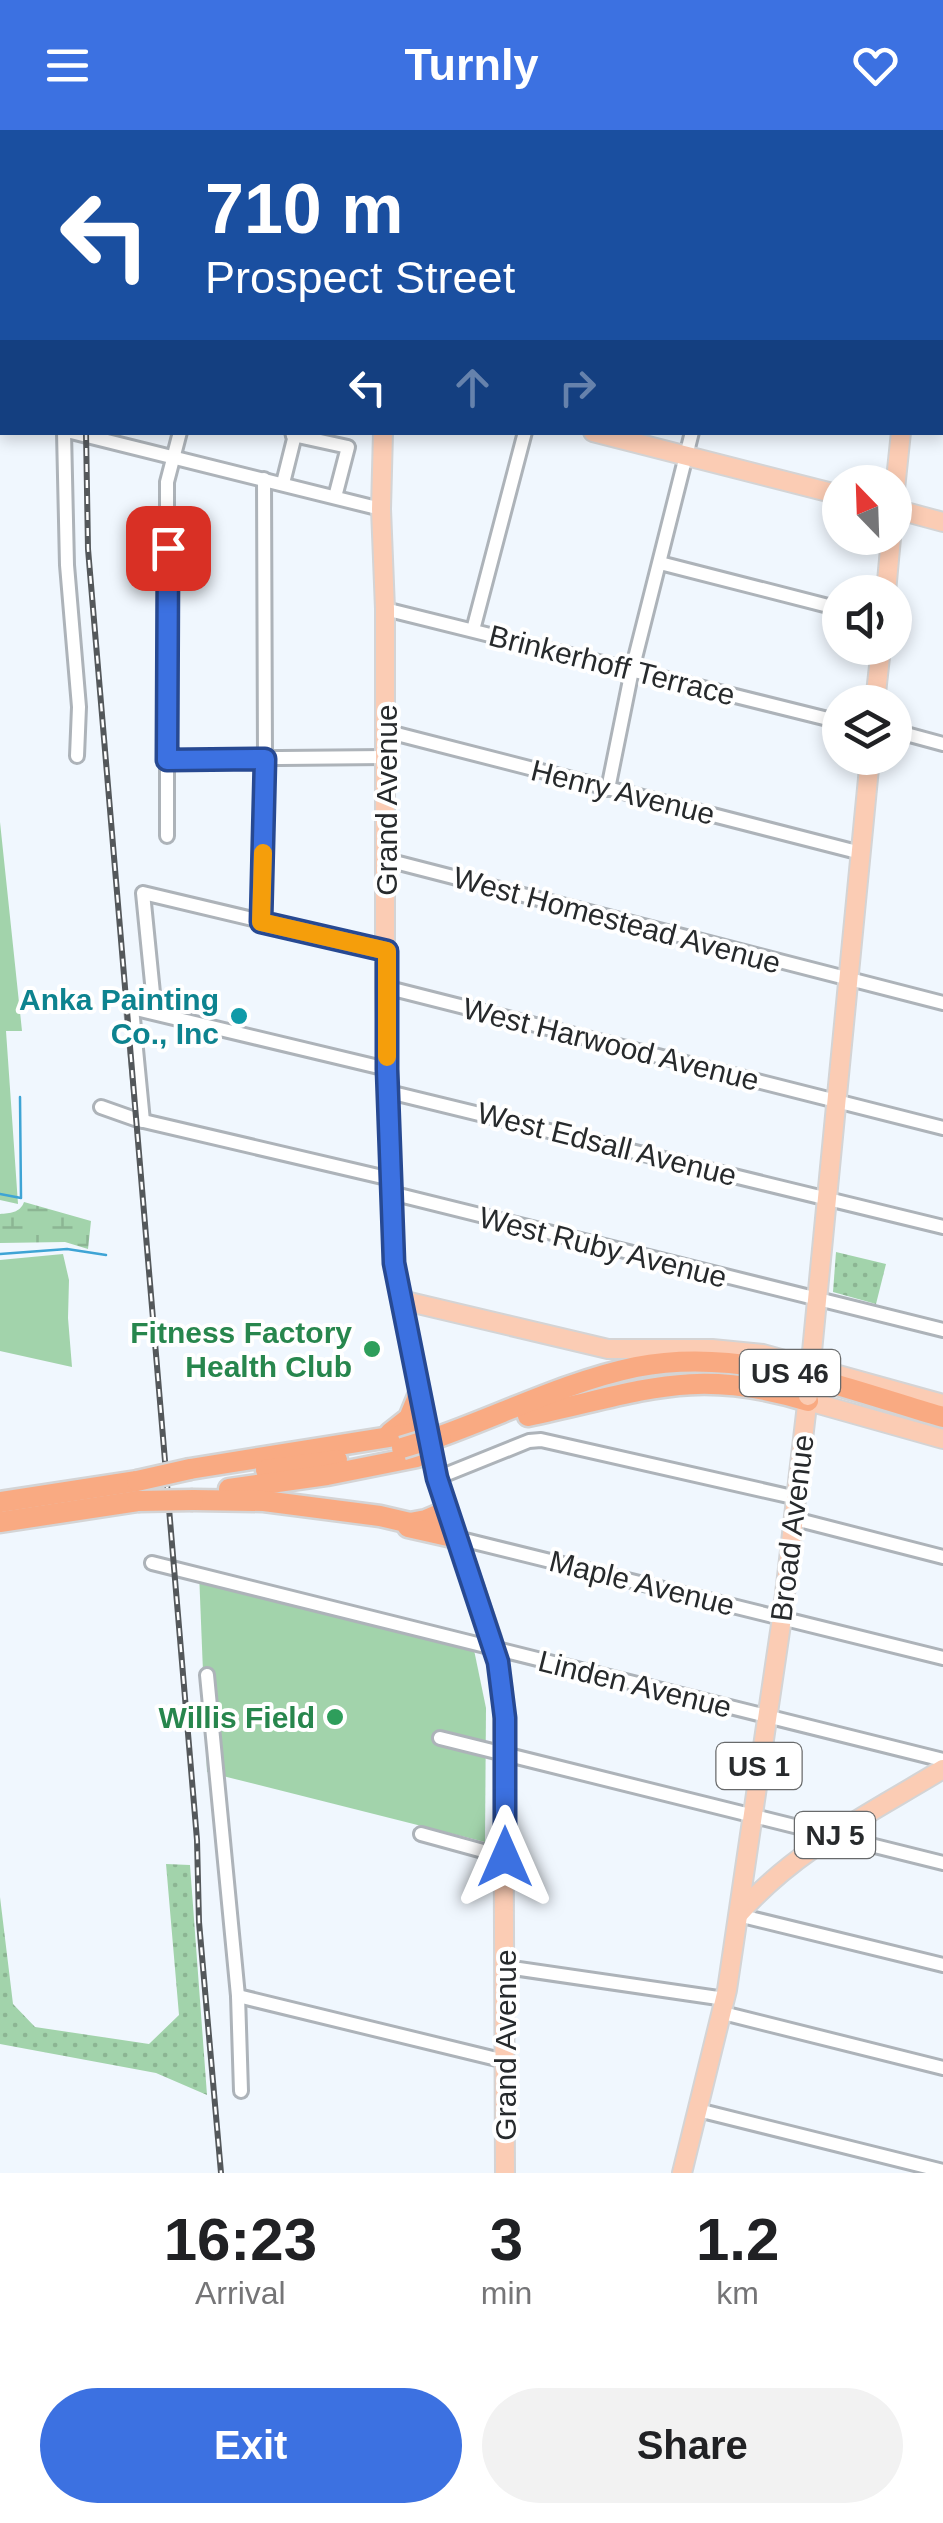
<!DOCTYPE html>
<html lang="en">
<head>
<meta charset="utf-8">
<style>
	:root { --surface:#fff; --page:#f2f2f2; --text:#202124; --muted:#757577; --accent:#3c71e1 }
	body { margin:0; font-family:Helvetica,sans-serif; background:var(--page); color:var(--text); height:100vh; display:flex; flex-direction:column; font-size:38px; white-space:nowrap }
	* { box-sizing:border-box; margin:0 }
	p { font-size:32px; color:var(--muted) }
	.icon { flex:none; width:55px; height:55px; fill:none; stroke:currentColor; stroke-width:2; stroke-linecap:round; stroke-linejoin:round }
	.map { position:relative; height:2043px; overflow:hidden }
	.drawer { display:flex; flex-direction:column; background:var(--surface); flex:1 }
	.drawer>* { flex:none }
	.guide { position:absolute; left:0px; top:0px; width:945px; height:305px; box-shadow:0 5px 15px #0003; background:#1a4fa0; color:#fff; overflow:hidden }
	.needle { width:65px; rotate:337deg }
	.tools { position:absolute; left:822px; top:335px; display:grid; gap:20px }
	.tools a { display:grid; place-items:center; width:90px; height:90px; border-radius:50%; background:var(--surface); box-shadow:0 5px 15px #0003; font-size:50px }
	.pin { position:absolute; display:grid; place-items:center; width:85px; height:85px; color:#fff; margin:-42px; border-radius:20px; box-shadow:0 5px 15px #0006 }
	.me { position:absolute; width:110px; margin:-55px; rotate:0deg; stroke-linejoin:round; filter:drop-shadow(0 0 8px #0008) }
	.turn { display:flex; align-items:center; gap:35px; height:210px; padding:0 40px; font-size:45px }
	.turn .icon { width:130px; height:130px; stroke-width:2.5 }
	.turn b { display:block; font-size:70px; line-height:85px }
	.lanes { display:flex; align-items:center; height:95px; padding:0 40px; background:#0003; justify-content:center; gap:50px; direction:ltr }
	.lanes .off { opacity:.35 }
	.eta { display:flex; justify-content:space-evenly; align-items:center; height:170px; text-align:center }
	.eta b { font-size:60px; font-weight:700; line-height:70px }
	.button { display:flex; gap:20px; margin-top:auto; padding:20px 40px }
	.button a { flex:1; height:115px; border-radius:60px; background:var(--accent); color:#fff; font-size:40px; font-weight:700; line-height:115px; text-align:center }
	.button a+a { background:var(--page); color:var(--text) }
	header { display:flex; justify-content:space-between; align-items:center; height:130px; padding:0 40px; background:var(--accent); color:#fff; font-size:45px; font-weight:700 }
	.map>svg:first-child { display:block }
	.grass { fill:url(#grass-dots) }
	.wetland { fill:url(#wetland-marsh) }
	.park { fill:#a2d3ab }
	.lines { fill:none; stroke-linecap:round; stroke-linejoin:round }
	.stream { stroke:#3ea4d5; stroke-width:2.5 }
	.minor-casing { stroke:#adb3b9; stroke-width:18 }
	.major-casing { stroke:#d4d4d5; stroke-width:22 }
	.highway-casing { stroke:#d4d4d5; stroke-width:25 }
	.minor { stroke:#fff; stroke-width:12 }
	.major { stroke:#fbccb4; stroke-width:18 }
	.highway { stroke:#f9aa82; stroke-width:20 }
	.rail-casing { stroke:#54585b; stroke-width:6 }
	.rail { stroke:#fff; stroke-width:2.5; stroke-dasharray:8; stroke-linecap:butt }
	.major-bridge-casing { stroke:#d4d4d5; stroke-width:22; stroke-linecap:butt }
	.highway-bridge-casing { stroke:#d4d4d5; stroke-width:25; stroke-linecap:butt }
	.major-bridge { stroke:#fbccb4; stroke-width:18 }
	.highway-bridge { stroke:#f9aa82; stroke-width:20 }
	.route-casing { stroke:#274992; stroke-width:25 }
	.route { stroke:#3c71e1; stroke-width:18 }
	.slow { stroke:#f59e0b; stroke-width:18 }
	.culture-dot { fill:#0f9aa8; stroke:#fff; stroke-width:4 }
	.leisure-dot { fill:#2e9e5b; stroke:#fff; stroke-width:4 }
	.labels { text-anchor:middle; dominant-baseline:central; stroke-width:8; stroke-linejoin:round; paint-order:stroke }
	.shield { fill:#fff; stroke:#686a6b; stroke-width:2.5 }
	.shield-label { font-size:28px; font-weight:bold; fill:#272a2c }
	.street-label { font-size:30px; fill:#272a2c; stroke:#fff }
	.culture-label { font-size:30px; font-weight:bold; fill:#0d838f; stroke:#fff; text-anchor:end }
	.leisure-label { font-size:30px; font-weight:bold; fill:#27864d; stroke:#fff; text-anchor:end }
</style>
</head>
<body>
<header><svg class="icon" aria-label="menu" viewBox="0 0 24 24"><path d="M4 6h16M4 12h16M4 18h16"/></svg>Turnly<svg class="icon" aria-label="heart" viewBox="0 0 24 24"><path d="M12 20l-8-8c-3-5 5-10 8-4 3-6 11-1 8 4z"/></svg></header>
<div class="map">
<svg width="943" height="2043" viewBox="0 0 943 2043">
	<defs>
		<pattern id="grass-dots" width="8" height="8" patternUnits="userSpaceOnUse" patternTransform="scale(2.5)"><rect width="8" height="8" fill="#a2d3ab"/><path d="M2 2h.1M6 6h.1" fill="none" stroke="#8cb593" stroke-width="1.8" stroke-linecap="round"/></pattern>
		<pattern id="wetland-marsh" width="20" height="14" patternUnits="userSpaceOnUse" patternTransform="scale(2.5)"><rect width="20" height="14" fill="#a2d3ab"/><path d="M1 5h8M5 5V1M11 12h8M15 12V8" fill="none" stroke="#8cb593"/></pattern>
	</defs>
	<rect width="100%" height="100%" fill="#f0f7fe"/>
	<g class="grass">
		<path d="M836 1122 886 1134 876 1174 833 1162Z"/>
		<path d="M166 1734 190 1735 207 1965 156 1943 0 1914V1767L13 1874 35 1897 149 1914 179 1885Z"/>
	</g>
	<path class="wetland" d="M24 1072 91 1091 88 1119 65 1112 0 1113V1084C10 1083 20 1083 24 1072Z"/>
	<g class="park">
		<path d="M0 692 22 901H6L18 1074 0 1070Z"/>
		<path d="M63 1124 69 1150 68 1188 72 1237 0 1221V1130Z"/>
		<path d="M199 1442 473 1515 486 1578 485 1712 207 1642Z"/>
	</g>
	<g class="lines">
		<g class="stream">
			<path d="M0 1064 21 1068 20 967"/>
			<path d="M0 1124 67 1119 106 1125"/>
		</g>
		<g class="minor-casing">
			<g id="minor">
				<path d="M431 0 441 2"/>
				<path d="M851 0 861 2"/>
				<path d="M258 2 259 0"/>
				<path d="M601 2 602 0"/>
				<path d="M769 2 770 0"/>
				<path d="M942 24H943"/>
				<path d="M942 131H943"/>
				<path d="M942 222H943"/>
				<path d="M0 286H2"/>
				<path d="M64 302 67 435 79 577 77 626"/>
				<path d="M71 302 381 379"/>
				<path d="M293 305 348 317 335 367"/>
				<path d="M283 353 294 309 292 302"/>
				<path d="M660 433 840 479"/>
				<path d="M385 479 840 592"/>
				<path d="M473 500 525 302"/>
				<path d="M385 601 861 723"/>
				<path d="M895 601 943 614"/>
				<path d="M167 629 386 627"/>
				<path d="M608 659 632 540 692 302"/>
				<path d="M167 706V352L180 302"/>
				<path d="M387 730 943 873"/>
				<path d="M261 792 265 629 264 349"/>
				<path d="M385 857 943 998"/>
				<path d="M155 883 143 763 387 821"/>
				<path d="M389 962 943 1097"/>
				<path d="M101 977 135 989 391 1049"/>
				<path d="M143 991 132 878 387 939"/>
				<path d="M391 1063 943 1200"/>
				<path d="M437 1348 529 1311 541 1310 797 1368"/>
				<path d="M795 1389 943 1427"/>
				<path d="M457 1408 943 1528"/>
				<path d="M152 1433 943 1630"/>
				<path d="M207 1545 238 1866 241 1961"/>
				<path d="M440 1608 943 1733"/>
				<path d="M421 1704 505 1727"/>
				<path d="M738 1785 943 1835"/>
				<path d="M506 1837 725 1869"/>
				<path d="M238 1866 505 1931"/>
				<path d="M723 1883 943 1938"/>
				<path d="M698 1980 943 2041"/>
			</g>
		</g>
		<g class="major-casing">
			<g id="major">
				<path d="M395 2 396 0"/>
				<path d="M930 2V0"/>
				<path d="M383 302 381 379 385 479V857L393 1124 437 1348 492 1508 503 1561 505 2043"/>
				<path d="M593 302 840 365"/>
				<path d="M895 359 901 302"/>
				<path d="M895 379 943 392"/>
				<path d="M886 462 891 408"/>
				<path d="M875 572 881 518"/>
				<path d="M401 1170 608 1219H712L763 1224 943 1274"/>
				<path d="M810 1242 870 628"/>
				<path d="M808 1271 943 1309"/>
				<path d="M739 1784C794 1720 871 1683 943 1639"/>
				<path d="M682 2043 727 1860 783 1481 808 1266"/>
			</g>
		</g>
		<g class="highway-casing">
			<g id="highway">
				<path d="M528 1286C639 1263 692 1235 808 1271"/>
				<path d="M390 1303 409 1288 419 1264"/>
				<path d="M441 1306C505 1283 569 1251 636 1237 742 1216 843 1258 943 1287"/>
				<path d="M190 1339 427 1301"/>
				<path d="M266 1340 337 1330"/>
				<path d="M229 1359 327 1345 417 1327"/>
				<path d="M193 1370 264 1371 380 1386 410 1393 426 1390 447 1381"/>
				<path d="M0 1372 137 1351"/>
				<path d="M0 1392 138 1371"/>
				<path d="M408 1397 457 1408"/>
			</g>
		</g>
		<use href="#minor" class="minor"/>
		<use href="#major" class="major"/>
		<use href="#highway" class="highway"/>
		<g class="rail-casing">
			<g id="rail">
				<path d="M106 2 107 0"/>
				<path d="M86 302 88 419 197 1710 199 1792 221 2043"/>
			</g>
		</g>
		<use href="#rail" class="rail"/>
		<g class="major-bridge-casing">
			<path id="major-bridge" d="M808 1266 810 1242"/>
		</g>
		<g class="highway-bridge-casing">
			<g id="highway-bridge">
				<path d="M402 1318 441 1306"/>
				<path d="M137 1351 190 1339"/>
				<path d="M138 1371 193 1370"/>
			</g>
		</g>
		<use href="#major-bridge" class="major-bridge"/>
		<use href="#highway-bridge" class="highway-bridge"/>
	</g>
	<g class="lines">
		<g class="route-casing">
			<path id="route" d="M168 418 167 630 265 629 261 792 387 821V939L394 1133 437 1348 498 1532 505 1588V1727"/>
		</g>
		<use href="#route" class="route"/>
		<path class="slow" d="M263 723 261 792 387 821V927"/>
	</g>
	<circle class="culture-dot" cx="239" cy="886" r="10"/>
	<g class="leisure-dot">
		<circle cx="372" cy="1219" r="10"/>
		<circle cx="335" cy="1587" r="10"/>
	</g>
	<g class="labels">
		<g class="shield">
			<rect x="740" y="1220" width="100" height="46" rx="8"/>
			<rect x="716.5" y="1613" width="85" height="46" rx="8"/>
			<rect x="795" y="1682" width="80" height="46" rx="8"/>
		</g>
		<g class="shield-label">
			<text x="790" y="1243">US 46</text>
			<text x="759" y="1636">US 1</text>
			<text x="835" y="1705">NJ 5</text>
		</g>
		<g class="street-label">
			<text transform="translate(612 535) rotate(14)">Brinkerhoff Terrace</text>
			<text transform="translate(623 662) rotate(14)">Henry Avenue</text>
			<text transform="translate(386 670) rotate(-90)">Grand Avenue</text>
			<text transform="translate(617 790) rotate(15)">West Homestead Avenue</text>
			<text transform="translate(611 914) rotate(14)">West Harwood Avenue</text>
			<text transform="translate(607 1014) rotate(14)">West Edsall Avenue</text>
			<text transform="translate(603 1117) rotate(14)">West Ruby Avenue</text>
			<text transform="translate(792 1398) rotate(-83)">Broad Avenue</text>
			<text transform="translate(642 1453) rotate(14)">Maple Avenue</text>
			<text transform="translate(635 1554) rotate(14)">Linden Avenue</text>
			<text transform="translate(505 1915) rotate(-90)">Grand Avenue</text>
		</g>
		<g class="culture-label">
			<text x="219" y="869">Anka Painting<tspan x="219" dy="34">Co., Inc</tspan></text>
		</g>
		<g class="leisure-label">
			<text x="352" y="1202">Fitness Factory<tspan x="352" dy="34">Health Club</tspan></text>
			<text x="315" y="1587">Willis Field</text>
		</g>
	</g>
</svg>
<div class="tools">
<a><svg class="needle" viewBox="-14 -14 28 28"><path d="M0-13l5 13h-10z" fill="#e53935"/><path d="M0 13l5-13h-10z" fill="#757577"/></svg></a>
<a><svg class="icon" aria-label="sound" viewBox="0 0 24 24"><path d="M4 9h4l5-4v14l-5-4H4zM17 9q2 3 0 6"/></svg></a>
<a><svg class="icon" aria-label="layers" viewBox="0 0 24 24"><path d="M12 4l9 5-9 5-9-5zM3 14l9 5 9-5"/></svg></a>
</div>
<div class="pin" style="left:168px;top:418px;background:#d93025"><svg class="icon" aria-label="arrive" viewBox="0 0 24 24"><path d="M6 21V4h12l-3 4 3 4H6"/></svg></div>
<svg class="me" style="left:505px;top:1727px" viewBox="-20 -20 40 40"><path d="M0-17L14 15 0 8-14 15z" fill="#3c71e1" stroke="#fff" stroke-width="4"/></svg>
<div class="guide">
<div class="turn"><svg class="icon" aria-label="left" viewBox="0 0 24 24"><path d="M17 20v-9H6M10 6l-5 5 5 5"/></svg><div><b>710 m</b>Prospect Street</div></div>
<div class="lanes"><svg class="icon" aria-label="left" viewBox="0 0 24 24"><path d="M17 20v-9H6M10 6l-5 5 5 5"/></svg><svg class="icon off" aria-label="ahead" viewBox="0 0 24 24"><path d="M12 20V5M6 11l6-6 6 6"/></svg><svg class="icon off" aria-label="right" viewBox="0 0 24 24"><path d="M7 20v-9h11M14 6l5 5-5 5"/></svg></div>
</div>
</div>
<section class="drawer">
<div class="eta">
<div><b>16:23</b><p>Arrival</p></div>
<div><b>3</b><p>min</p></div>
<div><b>1.2</b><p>km</p></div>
</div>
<div class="button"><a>Exit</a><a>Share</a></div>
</section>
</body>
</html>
